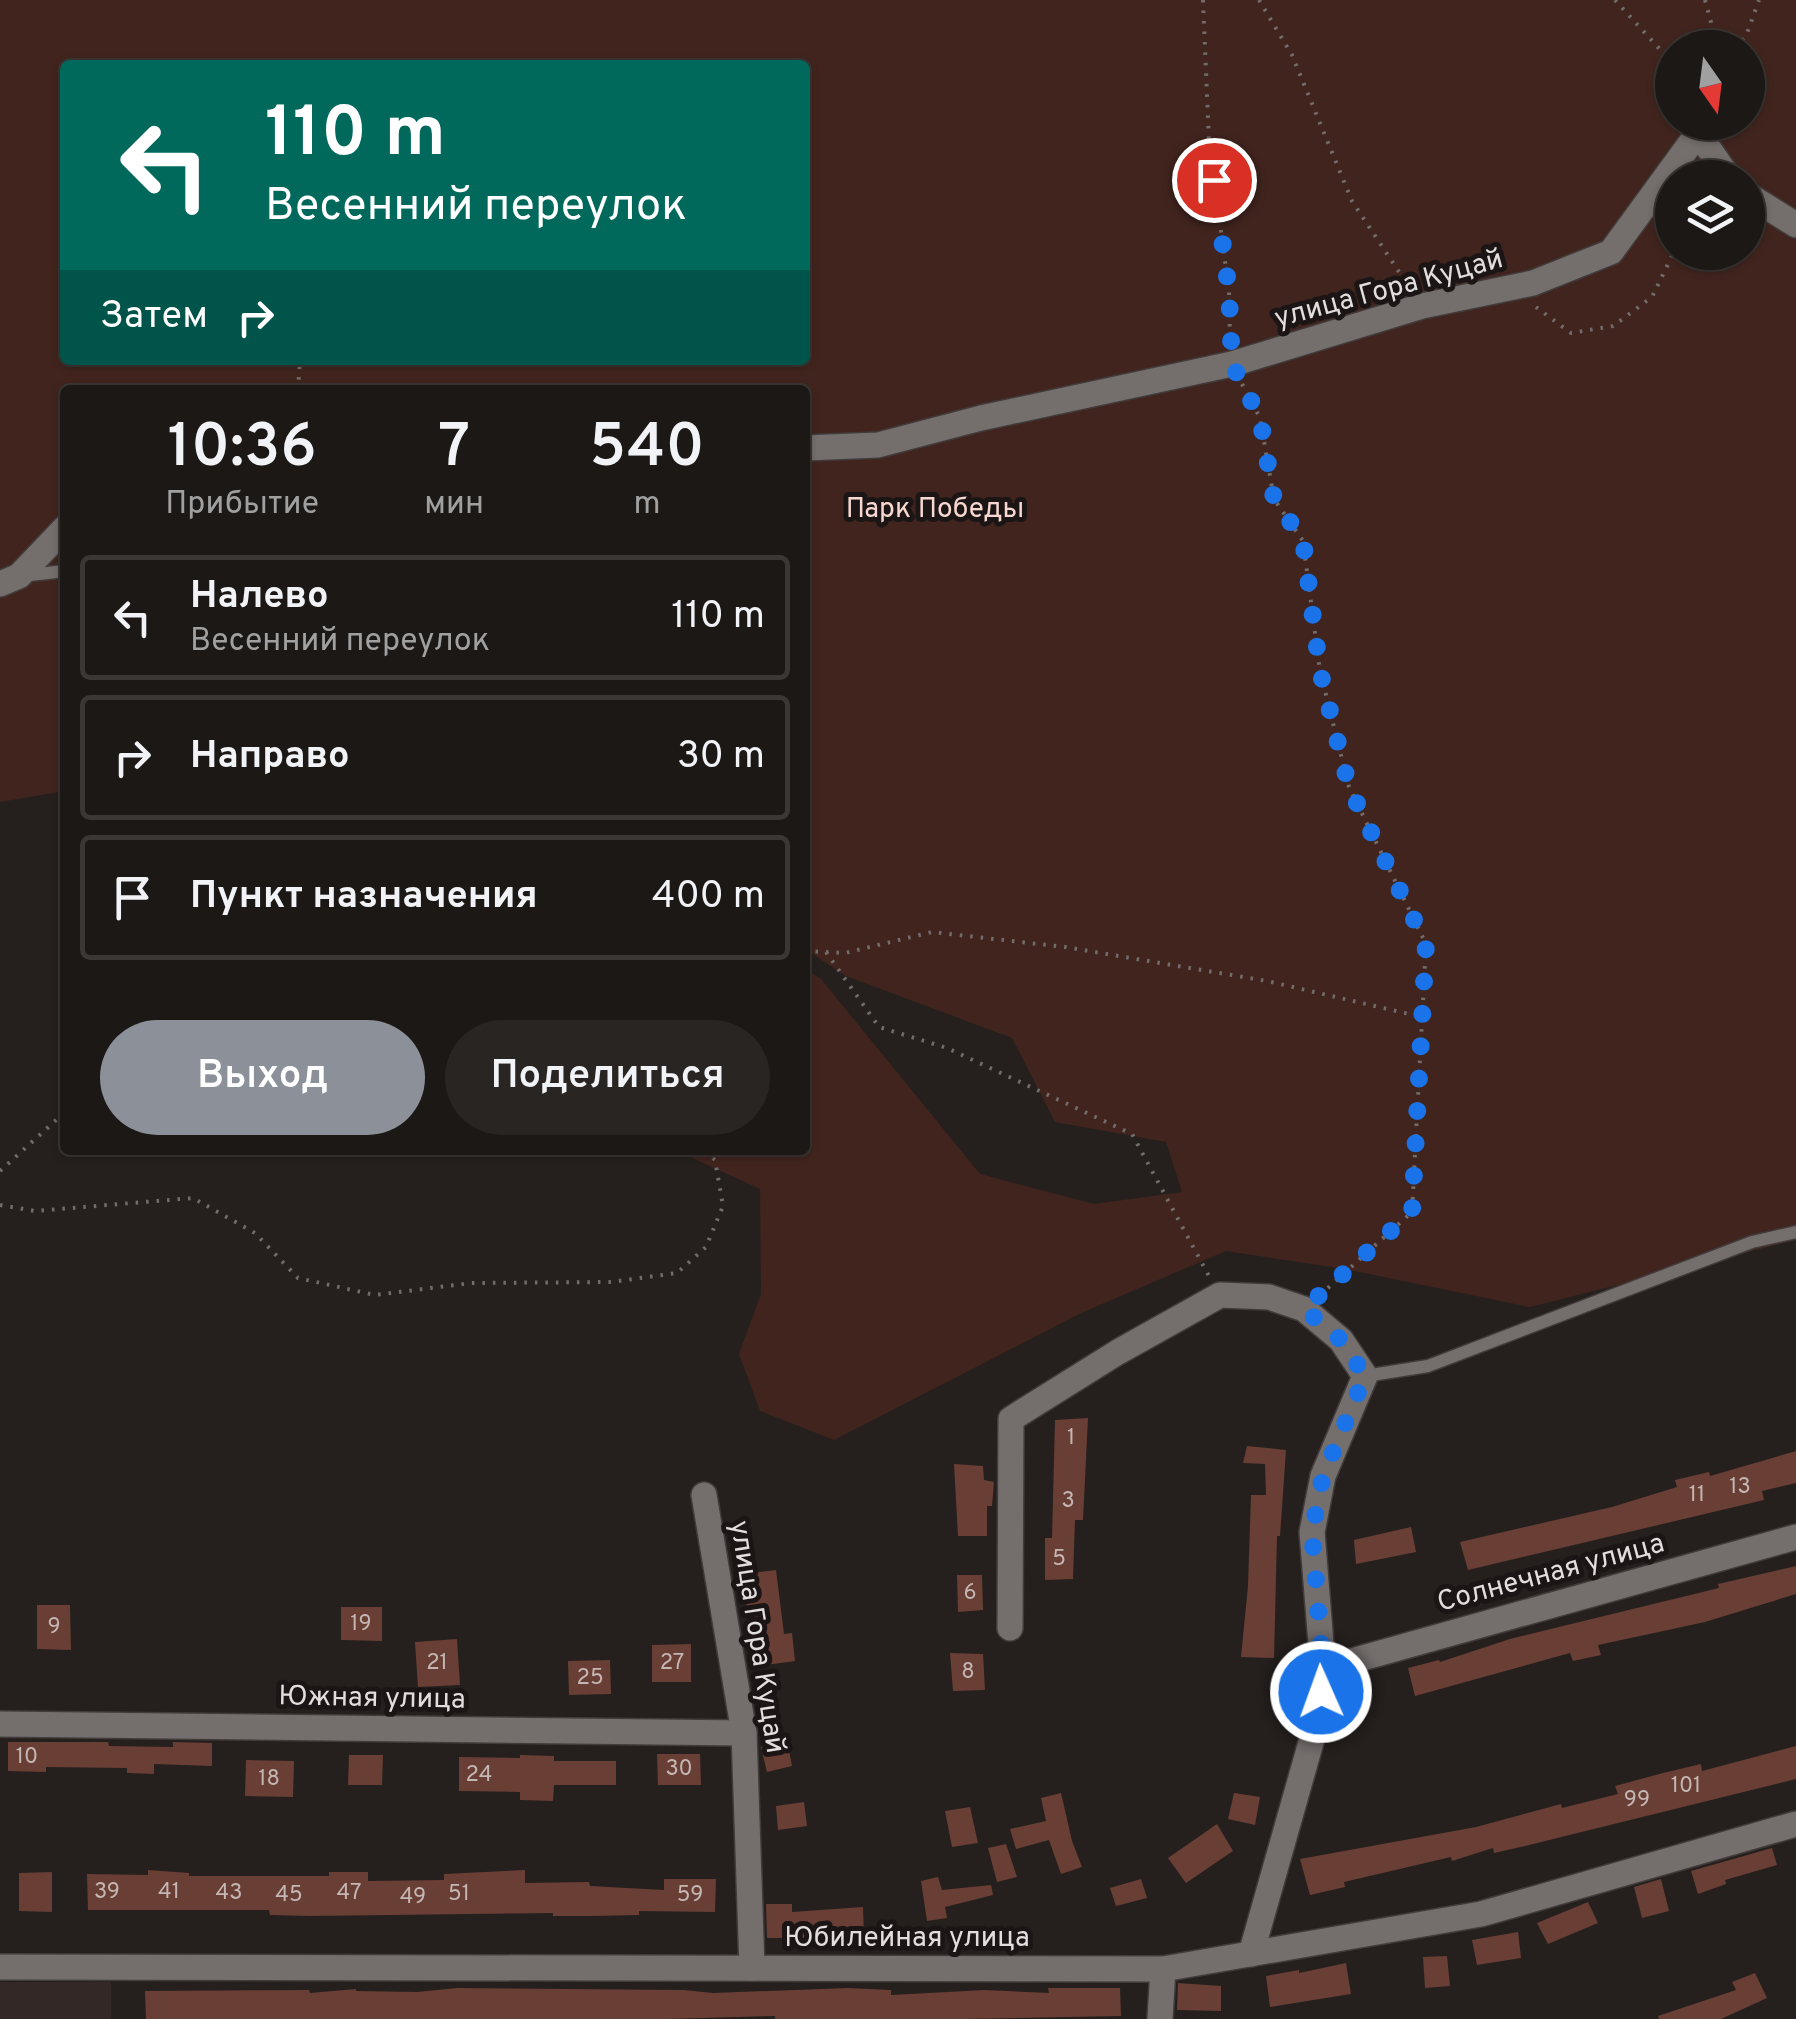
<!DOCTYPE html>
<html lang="ru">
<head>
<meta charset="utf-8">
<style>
	:root { --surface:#1c1816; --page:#292523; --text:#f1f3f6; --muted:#a0a0a1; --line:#3a3735; --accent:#8c9099 }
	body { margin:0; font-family:Overpass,sans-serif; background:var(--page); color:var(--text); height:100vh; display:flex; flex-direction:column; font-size:38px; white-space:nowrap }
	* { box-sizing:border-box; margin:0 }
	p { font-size:32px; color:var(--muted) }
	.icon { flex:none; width:55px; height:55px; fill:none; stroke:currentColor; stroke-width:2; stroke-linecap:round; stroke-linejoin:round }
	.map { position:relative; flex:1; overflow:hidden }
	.panel { position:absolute; left:60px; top:385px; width:750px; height:770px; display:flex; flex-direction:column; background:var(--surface); border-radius:10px; box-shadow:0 2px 8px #0004,0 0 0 2px var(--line) }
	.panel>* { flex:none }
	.guide { position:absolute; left:60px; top:60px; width:750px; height:305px; border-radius:10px; box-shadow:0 2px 8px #0004,0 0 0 2px var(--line); background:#00695c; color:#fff; overflow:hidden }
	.needle { width:65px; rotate:166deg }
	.fabs { position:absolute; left:1655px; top:30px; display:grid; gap:20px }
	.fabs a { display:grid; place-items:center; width:110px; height:110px; border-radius:50%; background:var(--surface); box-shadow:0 2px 8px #0004,0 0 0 2px var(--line); font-size:50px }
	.pin { position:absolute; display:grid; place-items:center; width:85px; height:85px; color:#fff; margin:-42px; border:5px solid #fff; border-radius:50%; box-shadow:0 2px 10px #0007 }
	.me { position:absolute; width:110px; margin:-55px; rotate:358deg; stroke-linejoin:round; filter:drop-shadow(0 0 8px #0008) }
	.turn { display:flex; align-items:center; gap:35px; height:210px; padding:0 40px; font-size:45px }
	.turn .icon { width:130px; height:130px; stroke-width:2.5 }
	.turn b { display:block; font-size:70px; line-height:85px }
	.then { display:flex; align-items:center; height:95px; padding:0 40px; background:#0003; gap:20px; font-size:38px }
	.eta { display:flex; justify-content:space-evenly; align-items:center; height:170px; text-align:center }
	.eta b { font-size:60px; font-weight:600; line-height:70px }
	.cta { display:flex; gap:20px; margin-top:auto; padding:20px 40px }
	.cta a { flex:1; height:115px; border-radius:60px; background:var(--accent); color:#fff; font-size:40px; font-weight:600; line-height:115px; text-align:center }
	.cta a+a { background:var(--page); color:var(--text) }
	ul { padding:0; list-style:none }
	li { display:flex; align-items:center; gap:30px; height:125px; margin:0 20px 15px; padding:0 20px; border:5px solid var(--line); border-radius:10px }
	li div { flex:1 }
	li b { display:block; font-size:38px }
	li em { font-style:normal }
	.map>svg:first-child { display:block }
	.built { fill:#332825 }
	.green { fill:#41241e; fill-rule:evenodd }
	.building { fill:#693e34 }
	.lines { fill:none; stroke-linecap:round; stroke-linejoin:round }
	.service-casing { stroke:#413c3b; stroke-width:15 }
	.minor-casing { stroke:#413c3b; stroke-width:28 }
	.path { stroke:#726d6b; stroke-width:4; stroke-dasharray:2.5 8; stroke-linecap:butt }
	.service { stroke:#746e6d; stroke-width:12 }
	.minor { stroke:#746e6d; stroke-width:25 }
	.route { stroke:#1a73e8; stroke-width:18; stroke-dasharray:0 32.4 }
	.labels { text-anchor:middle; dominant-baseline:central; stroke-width:10; stroke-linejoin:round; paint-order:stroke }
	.number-label { font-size:22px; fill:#c4b6b3 }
	.street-label { font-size:28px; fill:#e2dedd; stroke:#1b1615 }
	.park-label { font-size:28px; fill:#f7d7d0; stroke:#1b1615 }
</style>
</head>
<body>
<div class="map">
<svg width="1796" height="2019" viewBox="0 0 1796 2019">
	<rect width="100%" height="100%" fill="#25201e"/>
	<rect class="built" x="0" y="1982" width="111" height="37"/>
	<path class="green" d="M0 0H1796V1240L1530 1307 1345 1269 1226 1251 1081 1313 834 1440 760 1411 739 1354 761 1294 760 1189 675 1150H805V969L821 979 980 1174 1094 1204 1182 1192 1166 1142 1055 1122 1012 1038 846 976 805 949V390H65V791L0 802ZM1672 48H1748V122H1672ZM65 65H805V360H65ZM1672 178H1748V252H1672Z"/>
	<g class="building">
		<path d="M1088 1418 1083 1520H1075L1073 1579 1045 1580V1538H1052L1055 1420Z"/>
		<path d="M1247 1446 1286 1450 1280 1536H1277L1274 1658 1241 1657 1248 1586 1251 1495H1266L1265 1464 1243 1463Z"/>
		<path d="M1796 1451V1483L1762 1491 1764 1500 1468 1570 1460 1542 1612 1507 1677 1487 1675 1480 1709 1472 1710 1476Z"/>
		<path d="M954 1464 983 1466 984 1480 994 1482 992 1506H987V1536H958Z"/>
		<path d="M1411 1527 1416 1552 1356 1564 1354 1540Z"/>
		<path d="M1796 1566V1594L1705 1622 1598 1645 1601 1655 1573 1661 1570 1653 1415 1696 1408 1668 1439 1660 1440 1662 1510 1639 1719 1588 1718 1584Z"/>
		<path d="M776 1570 784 1634 792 1633 795 1661 759 1666 753 1616 748 1617 743 1574Z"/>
		<path d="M957 1575H982L983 1610 958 1612Z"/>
		<path d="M37 1605H70L71 1650 37 1649Z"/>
		<path d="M341 1607H382V1641L341 1640Z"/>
		<path d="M457 1639 460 1685 418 1687 415 1642Z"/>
		<path d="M691 1644V1682H652V1645Z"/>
		<path d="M950 1653 983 1654 985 1690 953 1691Z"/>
		<path d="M610 1660 611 1694 569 1695 568 1661Z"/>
		<path d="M787 1741 792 1766 767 1772 761 1747Z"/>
		<path d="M8 1742H108L109 1746 173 1747V1742L212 1743V1766L154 1764V1774L127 1773V1768L46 1767V1772L8 1771Z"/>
		<path d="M1796 1746V1779L1525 1846 1494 1853 1493 1848 1452 1861 1451 1857 1344 1882 1345 1887 1310 1895 1300 1859 1476 1827 1561 1804 1562 1808 1618 1794 1615 1786 1663 1773 1701 1764 1702 1771Z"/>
		<path d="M657 1754H700L701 1785H658Z"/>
		<path d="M349 1755H383L382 1785H348Z"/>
		<path d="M520 1755 554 1756V1761H616V1785H554L553 1801 520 1800V1792L459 1791V1757L520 1758Z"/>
		<path d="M246 1760 294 1761 293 1797 245 1796Z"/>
		<path d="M1061 1793 1072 1841 1082 1867 1061 1874 1049 1840 1016 1849 1010 1829 1046 1821 1041 1798Z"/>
		<path d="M1234 1793 1260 1797 1255 1825 1228 1819Z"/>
		<path d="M804 1802 807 1826 778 1830 776 1806Z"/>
		<path d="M970 1807 978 1843 952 1847 945 1811Z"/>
		<path d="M1217 1824 1233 1851 1186 1883 1168 1858Z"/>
		<path d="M1006 1844 1017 1877 997 1882 988 1848Z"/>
		<path d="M1772 1848 1777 1865 1725 1880 1726 1884 1698 1894 1691 1871Z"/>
		<path d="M148 1870 189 1873V1876H329V1872H368V1881L444 1880V1874L525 1870V1883L589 1882 590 1886 664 1890V1879H716L715 1912 639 1911V1915L591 1916H553V1913L310 1916 270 1915 269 1910H88L87 1874 148 1875Z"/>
		<path d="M52 1872V1912L19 1911V1873Z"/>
		<path d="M938 1877 942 1890 991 1885 993 1895 945 1907 947 1918 927 1921 921 1881Z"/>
		<path d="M1141 1879 1147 1898 1116 1906 1110 1888Z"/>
		<path d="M1661 1879 1669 1911 1642 1918 1634 1887Z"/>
		<path d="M1588 1902 1598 1923 1548 1944 1537 1923Z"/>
		<path d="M766 1904H792V1912L863 1907 864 1936 806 1943 805 1938H767Z"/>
		<path d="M1518 1932 1521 1958 1477 1965 1472 1940Z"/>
		<path d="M1447 1956 1450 1986 1425 1988 1423 1957Z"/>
		<path d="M1346 1963 1351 1994 1270 2007 1266 1976 1299 1970V1973Z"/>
		<path d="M1755 1973 1767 1998 1721 2019H1659L1658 2016 1736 1990 1732 1982Z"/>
		<path d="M1178 1983 1221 1986V2011L1177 2010Z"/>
		<path d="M457 1988 684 1990 713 1993 848 1988 891 1990V1995L985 1990 1049 1993 1048 1988H1120L1121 2016 964 2019H775V2016L666 2019H146L145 1991 309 1990 310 1993 356 1989V1991L417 1992Z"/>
	</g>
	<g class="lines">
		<g class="service-casing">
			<g id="service">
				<path d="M21 576 65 571"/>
				<path d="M1365 1376 1428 1366 1752 1242 1796 1232"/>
			</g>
		</g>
		<g class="minor-casing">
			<g id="minor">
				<path d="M1748 195 1796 225"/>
				<path d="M805 448 878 445 981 418 1232 364 1422 306 1533 283 1611 252 1698 133 1729 178"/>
				<path d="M0 584 19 576 65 528"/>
				<path d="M704 1495 744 1733 752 1968"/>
				<path d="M1010 1628 1011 1419 1118 1352 1220 1295 1269 1297 1304 1309 1341 1340 1365 1376 1323 1476 1312 1532 1323 1669 1319 1714 1251 1954"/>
				<path d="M1323 1669 1796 1537"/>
				<path d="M0 1724 744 1733"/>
				<path d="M0 1967 1163 1969 1481 1914 1796 1824"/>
				<path d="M1160 2019 1163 1969"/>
			</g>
		</g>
		<g class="path">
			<path d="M1203 0 1209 143 1229 291 1230 342"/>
			<path d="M1259 0 1292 55 1352 201 1409 287"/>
			<path d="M1615 0 1666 56 1672 72"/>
			<path d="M1705 0 1718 48"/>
			<path d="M1735 48 1746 36 1759 0"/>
			<path d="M58 132H65"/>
			<path d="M1536 307 1571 333 1613 326 1652 297 1674 252"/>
			<path d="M1242 384 1260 418 1274 499 1303 541 1320 671 1349 787 1426 944 1412 1212 1319 1296"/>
			<path d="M298 390 300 360"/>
			<path d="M805 951 845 953 932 932 1065 947 1267 981 1422 1017"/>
			<path d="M826 952 879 1027 947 1048 1132 1134 1210 1278"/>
			<path d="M0 1171 65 1112"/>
			<path d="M0 1205 35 1211 193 1198 255 1233 298 1278 375 1295 471 1283 611 1282 677 1273 706 1247 723 1206 715 1160 703 1150"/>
		</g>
		<use href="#service" class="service"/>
		<use href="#minor" class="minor"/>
	</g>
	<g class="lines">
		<path class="route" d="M1214 180 1229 291 1232 364 1260 418 1274 499 1303 540 1320 671 1349 787 1426 944 1412 1212 1304 1309 1341 1340 1365 1376 1323 1476 1312 1532 1323 1669 1321 1692"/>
	</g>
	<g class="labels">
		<g class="number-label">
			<text x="1071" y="1438">1</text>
			<text x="1740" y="1487">13</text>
			<text x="1697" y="1495">11</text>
			<text x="1068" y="1501">3</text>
			<text x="1059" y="1559">5</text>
			<text x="970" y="1593">6</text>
			<text x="361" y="1624">19</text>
			<text x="54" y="1627">9</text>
			<text x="437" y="1663">21</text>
			<text x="672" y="1663">27</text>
			<text x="968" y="1672">8</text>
			<text x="590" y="1678">25</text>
			<text x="27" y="1757">10</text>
			<text x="679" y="1769">30</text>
			<text x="479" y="1775">24</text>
			<text x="269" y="1779">18</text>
			<text x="1686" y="1786">101</text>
			<text x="1637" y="1800">99</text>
			<text x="107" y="1892">39</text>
			<text x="169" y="1892">41</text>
			<text x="229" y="1893">43</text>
			<text x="349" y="1893">47</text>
			<text x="459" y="1894">51</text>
			<text x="289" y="1895">45</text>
			<text x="690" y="1895">59</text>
			<text x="413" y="1897">49</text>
		</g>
		<g class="street-label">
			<text transform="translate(1389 290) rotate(-15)">улица Гора Куцай</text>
			<text transform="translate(1551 1574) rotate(-15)">Солнечная улица</text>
			<text transform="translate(756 1637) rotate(81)">улица Гора Куцай</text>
			<text transform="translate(372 1699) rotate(1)">Южная улица</text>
			<text x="907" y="1939">Юбилейная улица</text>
		</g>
		<g class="park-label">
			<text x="935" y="510">Парк Победы</text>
		</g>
	</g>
</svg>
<div class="fabs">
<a><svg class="needle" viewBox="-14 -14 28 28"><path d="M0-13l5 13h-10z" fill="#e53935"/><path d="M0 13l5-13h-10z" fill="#a0a0a1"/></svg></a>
<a><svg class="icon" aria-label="layers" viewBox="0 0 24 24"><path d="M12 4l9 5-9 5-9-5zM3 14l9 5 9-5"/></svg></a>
</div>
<div class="pin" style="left:1214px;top:180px;background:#d93025"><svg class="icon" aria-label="arrive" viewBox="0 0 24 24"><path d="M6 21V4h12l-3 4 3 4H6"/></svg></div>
<svg class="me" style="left:1321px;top:1692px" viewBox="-20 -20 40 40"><circle r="17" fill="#1a73e8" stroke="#fff" stroke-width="3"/><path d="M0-11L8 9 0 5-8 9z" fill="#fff"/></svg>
<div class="guide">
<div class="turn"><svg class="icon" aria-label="left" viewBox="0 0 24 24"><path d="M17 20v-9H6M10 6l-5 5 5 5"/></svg><div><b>110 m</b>Весенний переулок</div></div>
<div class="then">Затем<svg class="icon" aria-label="right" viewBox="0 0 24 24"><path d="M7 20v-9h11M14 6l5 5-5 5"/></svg></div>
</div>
<section class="panel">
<div class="eta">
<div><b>10:36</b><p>Прибытие</p></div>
<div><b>7</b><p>мин</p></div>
<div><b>540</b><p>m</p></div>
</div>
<ul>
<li><svg class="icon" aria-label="left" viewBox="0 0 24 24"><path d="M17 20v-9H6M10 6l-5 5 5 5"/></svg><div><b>Налево</b><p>Весенний переулок</p></div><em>110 m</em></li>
<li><svg class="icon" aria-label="right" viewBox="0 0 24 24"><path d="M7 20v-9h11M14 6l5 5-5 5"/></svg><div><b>Направо</b></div><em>30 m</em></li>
<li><svg class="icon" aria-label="arrive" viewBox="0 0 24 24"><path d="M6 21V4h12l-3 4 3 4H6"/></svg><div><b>Пункт назначения</b></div><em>400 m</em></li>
</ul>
<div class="cta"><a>Выход</a><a>Поделиться</a></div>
</section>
</div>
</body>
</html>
